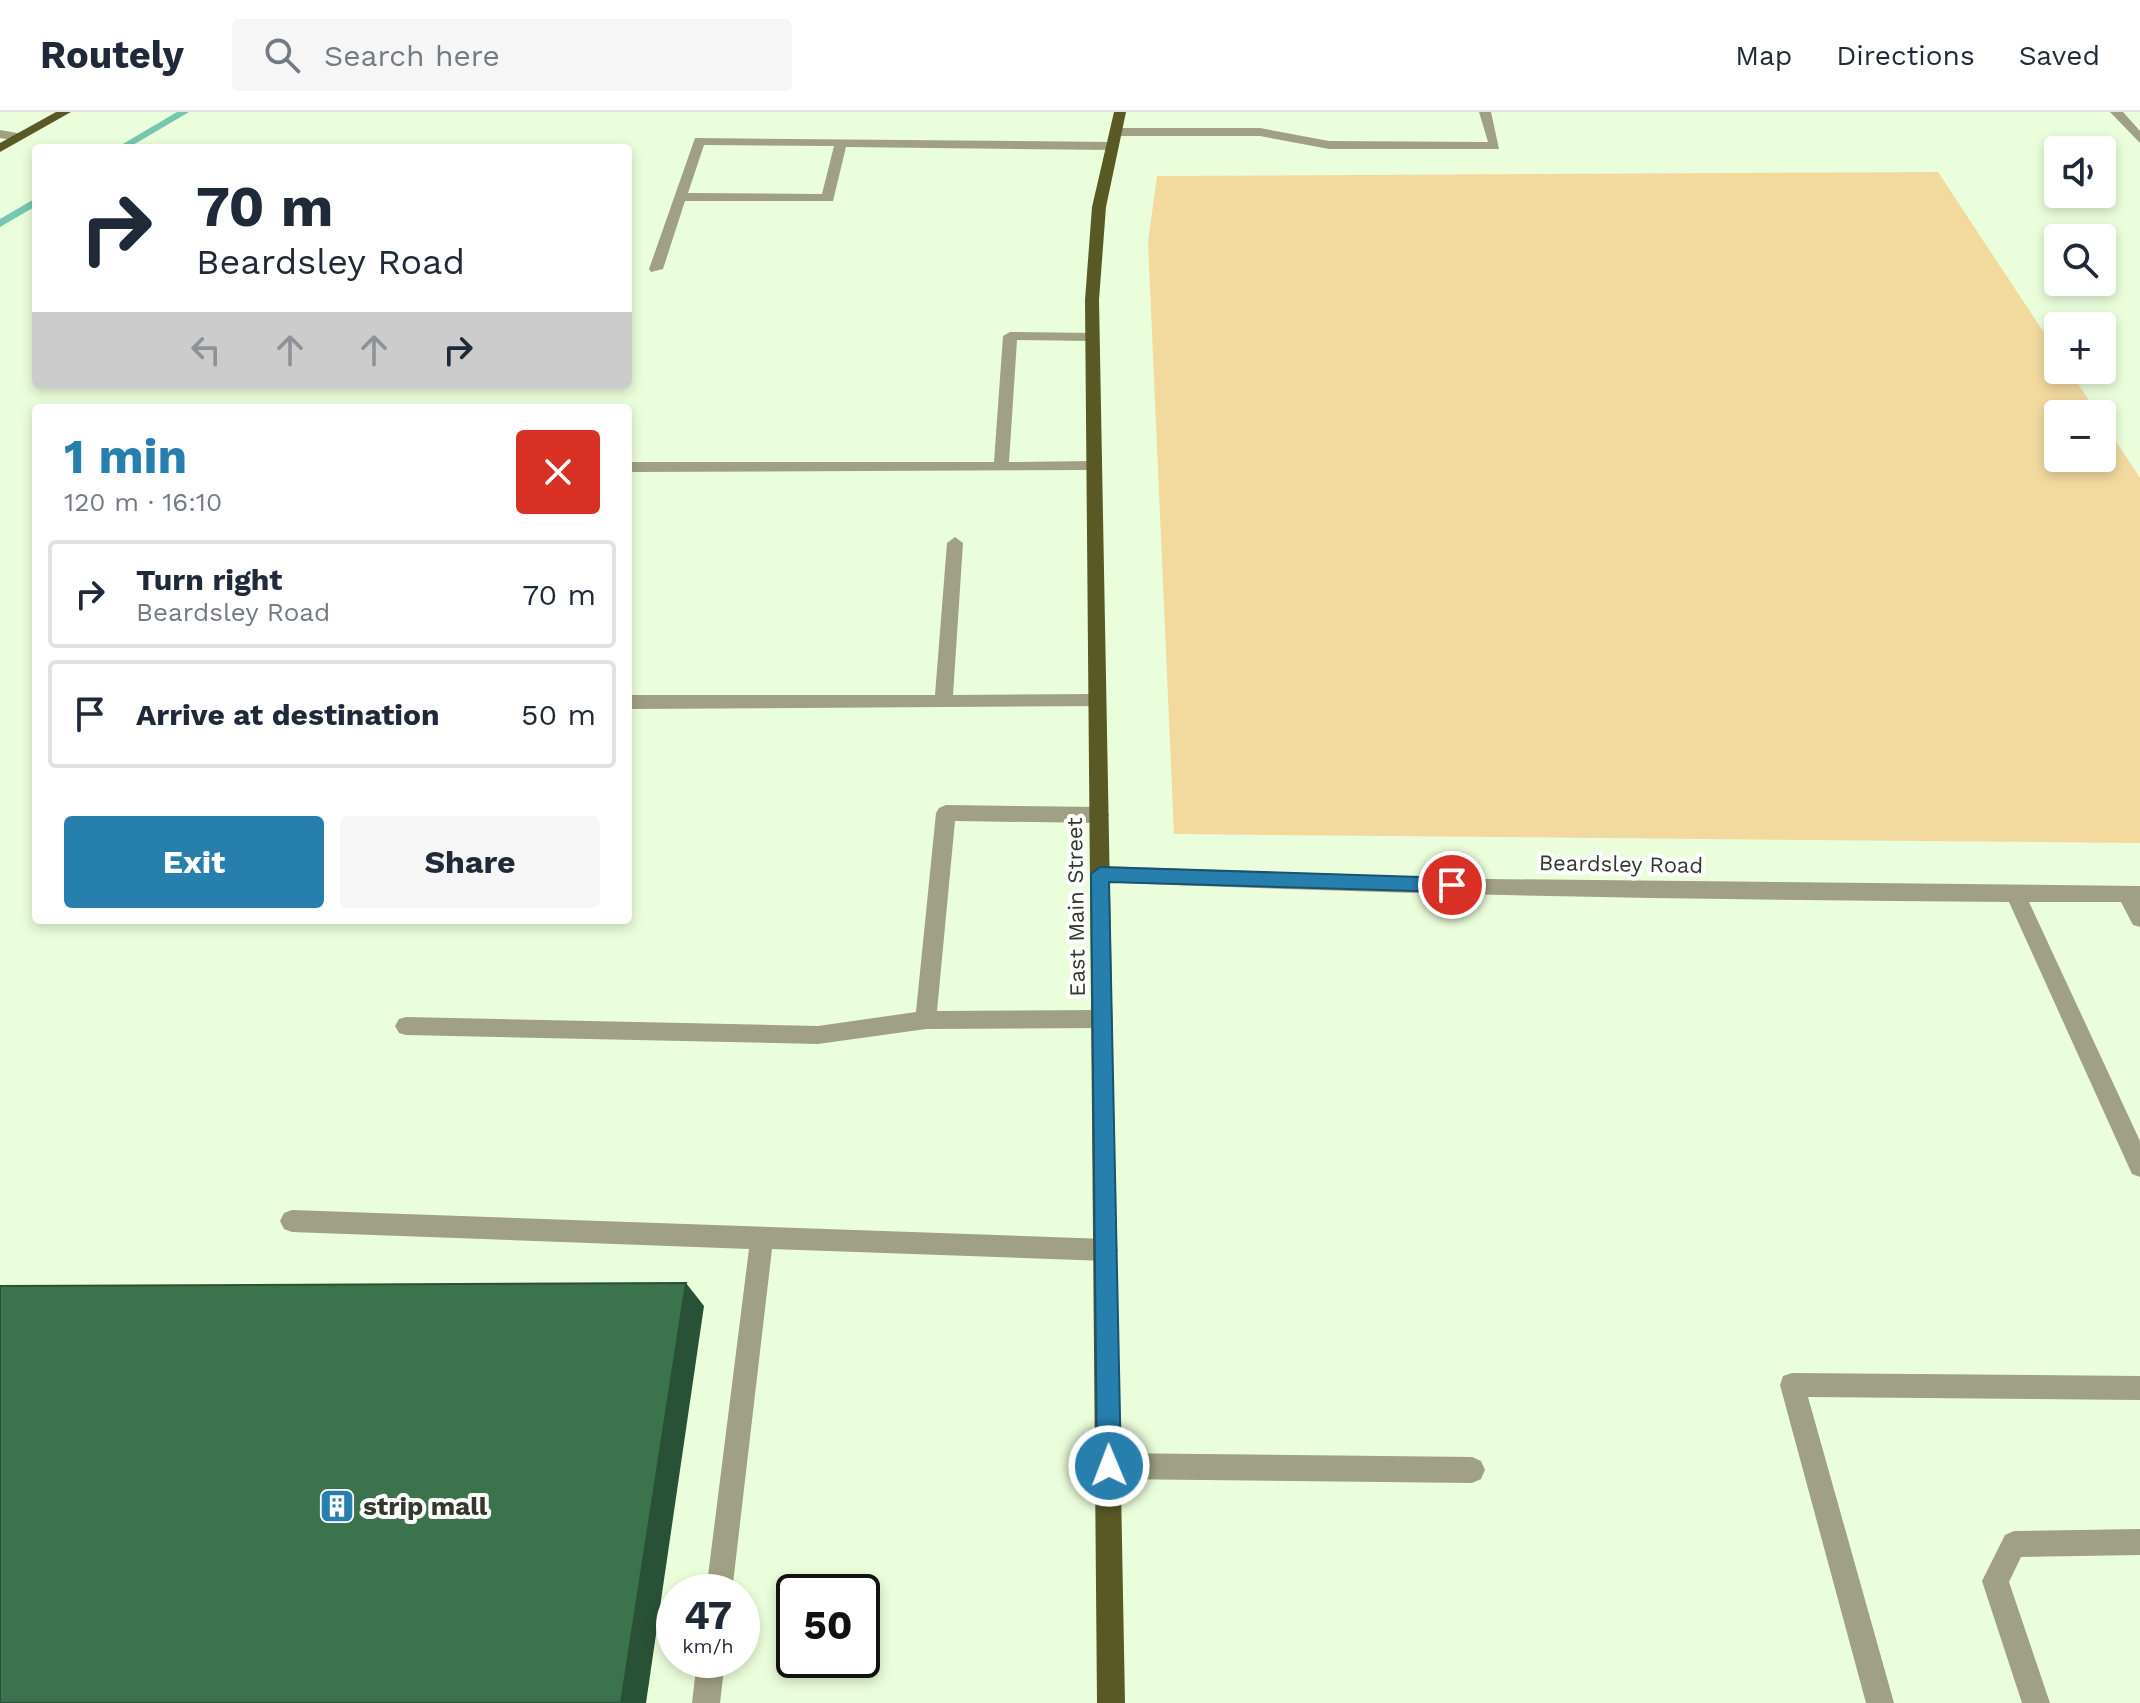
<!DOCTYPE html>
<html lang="en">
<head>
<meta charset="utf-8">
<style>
	:root { --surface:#fff; --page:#f6f6f7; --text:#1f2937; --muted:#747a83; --line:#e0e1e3; --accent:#277fae }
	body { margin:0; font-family:"Work Sans",sans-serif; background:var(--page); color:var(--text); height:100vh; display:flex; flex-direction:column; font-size:30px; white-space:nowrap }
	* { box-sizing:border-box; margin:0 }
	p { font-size:26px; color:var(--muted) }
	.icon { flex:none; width:44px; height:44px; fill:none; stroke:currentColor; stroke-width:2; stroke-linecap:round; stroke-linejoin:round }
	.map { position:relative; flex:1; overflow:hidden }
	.drawer { position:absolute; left:32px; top:292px; width:600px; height:520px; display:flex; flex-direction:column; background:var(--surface); border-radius:8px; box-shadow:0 4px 12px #0003 }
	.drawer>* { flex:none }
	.guide { position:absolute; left:32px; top:32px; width:600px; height:244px; border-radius:8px; box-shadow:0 4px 12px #0003; background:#fff; color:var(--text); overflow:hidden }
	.buttons { position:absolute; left:2044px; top:24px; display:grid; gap:16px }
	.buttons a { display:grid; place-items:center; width:72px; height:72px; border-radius:8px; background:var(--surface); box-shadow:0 4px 12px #0003; font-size:40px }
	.speed { position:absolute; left:656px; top:1462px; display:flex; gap:16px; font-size:40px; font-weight:700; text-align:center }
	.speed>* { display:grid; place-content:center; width:104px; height:104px; border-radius:50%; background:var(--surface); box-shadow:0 4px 12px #0003; line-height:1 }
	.speed small { font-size:20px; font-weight:400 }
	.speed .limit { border:4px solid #111; border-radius:12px; background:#fff; color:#111 }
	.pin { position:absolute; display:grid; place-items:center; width:68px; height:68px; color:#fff; margin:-34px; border:4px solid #fff; border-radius:50%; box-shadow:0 2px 8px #0007 }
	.me { position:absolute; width:88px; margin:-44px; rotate:359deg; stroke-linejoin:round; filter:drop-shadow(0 0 6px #0008) }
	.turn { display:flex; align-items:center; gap:28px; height:168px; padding:0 32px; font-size:36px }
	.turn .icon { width:104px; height:104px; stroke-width:2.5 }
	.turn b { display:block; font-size:56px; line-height:68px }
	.lanes { display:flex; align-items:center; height:76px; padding:0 32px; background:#0003; justify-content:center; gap:40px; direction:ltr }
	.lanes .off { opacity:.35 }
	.round { display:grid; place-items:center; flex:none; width:84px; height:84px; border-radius:8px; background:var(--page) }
	.summary { display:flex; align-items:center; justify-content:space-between; height:136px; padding:0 32px }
	h1 { font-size:48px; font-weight:700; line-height:60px; color:var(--accent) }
	.action { display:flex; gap:16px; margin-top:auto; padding:16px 32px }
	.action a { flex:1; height:92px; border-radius:8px; background:var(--accent); color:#fff; font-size:32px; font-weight:700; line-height:92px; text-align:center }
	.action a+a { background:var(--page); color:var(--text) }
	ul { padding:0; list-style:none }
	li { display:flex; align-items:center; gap:24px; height:108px; margin:0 16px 12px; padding:0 16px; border:4px solid var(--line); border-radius:8px }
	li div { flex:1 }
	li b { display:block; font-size:30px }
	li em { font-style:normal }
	header { display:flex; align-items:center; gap:48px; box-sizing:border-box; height:112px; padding:0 40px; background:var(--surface); border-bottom:2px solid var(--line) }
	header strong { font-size:38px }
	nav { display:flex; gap:44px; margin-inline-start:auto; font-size:28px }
	.search { width:560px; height:72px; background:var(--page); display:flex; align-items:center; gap:20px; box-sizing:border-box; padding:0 28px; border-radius:8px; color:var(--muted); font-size:30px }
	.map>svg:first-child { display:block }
	.green { fill:#f2da9f }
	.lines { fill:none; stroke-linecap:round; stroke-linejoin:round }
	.stream { fill:#76c7b0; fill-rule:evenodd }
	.minor { fill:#9fa084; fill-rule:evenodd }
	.major { fill:#585925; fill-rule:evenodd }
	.shaded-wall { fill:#295135 }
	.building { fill:#3b744c; stroke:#295135; stroke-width:2 }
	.route { fill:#277fae; stroke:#195371; stroke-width:2 }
	.labels { text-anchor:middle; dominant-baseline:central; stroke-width:8; stroke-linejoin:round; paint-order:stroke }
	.street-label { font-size:22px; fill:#32392c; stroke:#fff }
	.near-poi-label { font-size:26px; font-weight:bold; fill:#32392c; stroke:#fff; text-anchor:start }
</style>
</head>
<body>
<header>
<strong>Routely</strong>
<div class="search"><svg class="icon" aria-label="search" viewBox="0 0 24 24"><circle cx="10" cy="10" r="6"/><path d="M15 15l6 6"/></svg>Search here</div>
<nav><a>Map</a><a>Directions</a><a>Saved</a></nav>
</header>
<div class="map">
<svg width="2140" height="1591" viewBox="0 0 2140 1591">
	<rect width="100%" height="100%" fill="#ebfedb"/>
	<path class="green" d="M1938 60 2058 242V258H2069L2098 302H2058V346H2102V308L2140 366V731L1174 722 1148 130 1157 64Z"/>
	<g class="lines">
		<g class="stream">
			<path d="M177 0H189L128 36H116Z"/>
			<path d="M36 86V94L0 115V107Z"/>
		</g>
		<g class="minor">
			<path d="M1479 0H1491L1499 37H1329L1260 24H1115L1109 20 1115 16H1260L1329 29 1488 30Z"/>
			<path d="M2110 0H2123L2140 19V31Z"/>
			<path d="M0 18 23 22 25 25 19 29 0 26Z"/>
			<path d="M695 26 1111 30 1117 34 1111 38 846 35 833 89H685L663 157 651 160 649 157ZM704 33 834 34 822 82 688 81Z"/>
			<path d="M1010 220 1092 221 1099 225 1092 229 1017 228 1009 350 1094 349 1100 350V358L628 360V350H994L1003 224Z"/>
			<path d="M955 425 963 431 953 583 1097 582 1106 589 1103 594 628 597V583H935L947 431Z"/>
			<path d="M946 693 1099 695 1106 698 1109 703 1106 708 1099 711 955 709 937 899 1102 898 1109 900 1113 907 1109 914 1102 916 926 917 818 932 406 923 399 921 395 914 399 907 406 905 818 914 916 900 936 701 939 696Z"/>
			<path d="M1100 754 1490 767 2140 774V815L2133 813 2121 790H2029L2140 1029V1065L2132 1062 2009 790C1706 788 1403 783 1100 770L1093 768 1090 762 1093 756Z"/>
			<path d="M292 1098 1106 1127 1114 1130 1118 1138 1114 1146 1106 1149 772 1137 732 1480H706L749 1137 292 1120 284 1117 280 1109 284 1101Z"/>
			<path d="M1792 1261 2140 1264V1288L1808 1285 1894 1591H1866L1780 1273 1783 1264Z"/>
			<path d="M1109 1341 1472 1345 1481 1349 1485 1358 1481 1367 1472 1371 1109 1367 1100 1363 1096 1354 1100 1345Z"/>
			<path d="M2140 1417V1443L2021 1445 2009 1470 2050 1591H2022L1982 1469 2005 1423 2014 1419Z"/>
			<path d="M697 1548H725L720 1591H692Z"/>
		</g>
		<g class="major">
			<path d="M56 0H71L0 40V31Z"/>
			<path d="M1114 0H1126L1106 95 1099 188 1125 1591H1097L1085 188 1092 95Z"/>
		</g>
	</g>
	<path class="shaded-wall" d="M686 1171 704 1194 646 1591H621Z"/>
	<path class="building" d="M686 1171 621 1591H0V1174Z"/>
	<path class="route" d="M1100 755 1452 766 1461 773 1452 780 1109 770 1121 1354 1117 1362 1109 1366 1101 1362 1097 1354 1091 762Z"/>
	<defs>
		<g id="building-square" transform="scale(1.8)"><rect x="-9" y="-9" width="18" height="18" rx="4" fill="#277fae" stroke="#fff"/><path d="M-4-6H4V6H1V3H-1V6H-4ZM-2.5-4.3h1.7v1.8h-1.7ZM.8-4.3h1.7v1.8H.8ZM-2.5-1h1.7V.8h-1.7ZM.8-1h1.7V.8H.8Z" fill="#fff"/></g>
	</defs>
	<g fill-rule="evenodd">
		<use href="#building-square" x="337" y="1394"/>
	</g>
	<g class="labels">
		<g class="street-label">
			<text transform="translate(1621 752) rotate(1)">Beardsley Road</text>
			<text transform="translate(1076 795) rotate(-91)">East Main Street</text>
		</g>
		<g class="near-poi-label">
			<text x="363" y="1394">strip mall</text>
		</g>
	</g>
</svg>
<div class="buttons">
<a><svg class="icon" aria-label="sound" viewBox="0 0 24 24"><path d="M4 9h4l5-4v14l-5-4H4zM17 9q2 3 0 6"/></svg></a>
<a><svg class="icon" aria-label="search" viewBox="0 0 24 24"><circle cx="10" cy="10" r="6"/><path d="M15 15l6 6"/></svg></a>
<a>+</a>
<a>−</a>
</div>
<div class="speed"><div>47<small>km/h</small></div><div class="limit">50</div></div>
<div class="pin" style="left:1452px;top:773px;background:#d93025"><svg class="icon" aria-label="arrive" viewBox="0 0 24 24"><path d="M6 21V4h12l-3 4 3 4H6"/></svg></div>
<svg class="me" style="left:1109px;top:1354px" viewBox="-20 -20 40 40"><circle r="17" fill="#277fae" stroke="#fff" stroke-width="3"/><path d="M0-11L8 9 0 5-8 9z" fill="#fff"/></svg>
<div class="guide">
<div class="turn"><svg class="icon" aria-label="right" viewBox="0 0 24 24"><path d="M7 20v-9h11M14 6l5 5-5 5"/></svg><div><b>70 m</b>Beardsley Road</div></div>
<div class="lanes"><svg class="icon off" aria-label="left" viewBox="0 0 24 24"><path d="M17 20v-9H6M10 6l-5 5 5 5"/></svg><svg class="icon off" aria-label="ahead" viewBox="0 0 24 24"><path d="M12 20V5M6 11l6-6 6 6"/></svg><svg class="icon off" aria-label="ahead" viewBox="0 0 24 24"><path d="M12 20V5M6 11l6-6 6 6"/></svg><svg class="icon" aria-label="right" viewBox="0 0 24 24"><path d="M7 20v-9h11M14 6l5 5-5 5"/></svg></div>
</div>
<section class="drawer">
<div class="summary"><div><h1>1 min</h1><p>120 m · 16:10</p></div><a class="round" style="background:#d93025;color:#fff"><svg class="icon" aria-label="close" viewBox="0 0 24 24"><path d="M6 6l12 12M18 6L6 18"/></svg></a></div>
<ul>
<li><svg class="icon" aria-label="right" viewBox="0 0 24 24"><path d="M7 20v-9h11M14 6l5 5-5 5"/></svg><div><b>Turn right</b><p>Beardsley Road</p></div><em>70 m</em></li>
<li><svg class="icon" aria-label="arrive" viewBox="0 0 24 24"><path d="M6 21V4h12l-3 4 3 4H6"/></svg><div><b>Arrive at destination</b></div><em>50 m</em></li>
</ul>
<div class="action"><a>Exit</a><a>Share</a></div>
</section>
</div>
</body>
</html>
